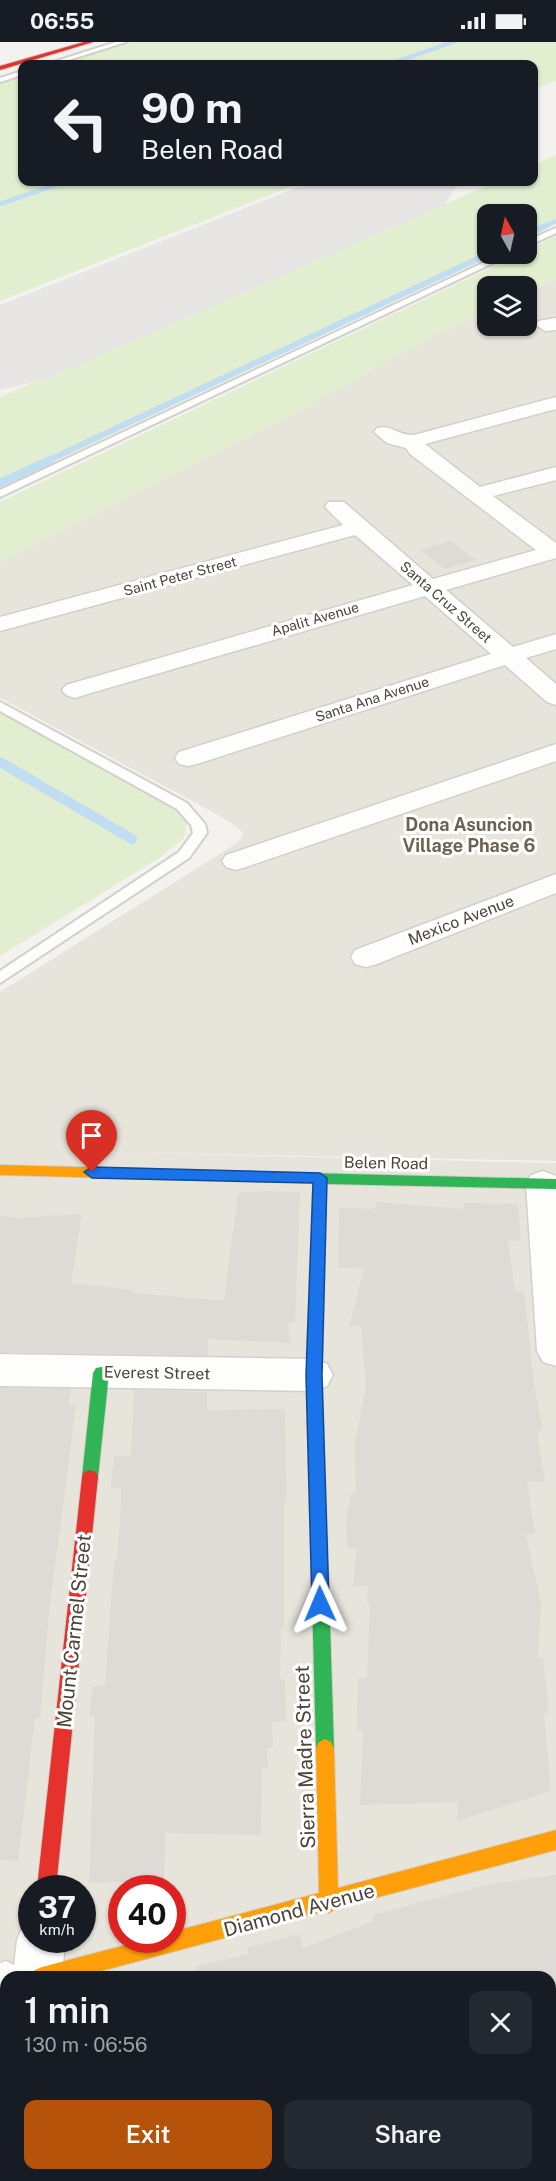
<!DOCTYPE html>
<html lang="en">
<head>
<meta charset="utf-8">
<style>
	:root { --surface:#171b24; --page:#242831; --text:#f1f3f6; --muted:#9ea1a6; --accent:#b45309 }
	body { margin:0; font-family:"Public Sans",sans-serif; background:var(--page); color:var(--text); height:100vh; display:flex; flex-direction:column; font-size:22px; white-space:nowrap }
	* { box-sizing:border-box; margin:0 }
	p { font-size:20px; color:var(--muted) }
	.icon { flex:none; width:33px; height:33px; fill:none; stroke:currentColor; stroke-width:2; stroke-linecap:round; stroke-linejoin:round }
	.map { position:relative; flex:1; overflow:hidden }
	.drawer { position:absolute; left:0px; top:1929px; width:556px; height:210px; display:flex; flex-direction:column; background:var(--surface); border-radius:18px 18px 0 0; box-shadow:0 2px 4px #0004 }
	.drawer>* { flex:none }
	.guide { position:absolute; left:18px; top:18px; width:520px; height:126px; border-radius:12px; box-shadow:0 2px 4px #0004; background:#171b24; color:var(--text); overflow:hidden }
	.needle { width:39px; rotate:352deg }
	.controls { position:absolute; left:477px; top:162px; display:grid; gap:12px }
	.controls a { display:grid; place-items:center; width:60px; height:60px; border-radius:12px; background:var(--surface); box-shadow:0 2px 4px #0004; font-size:30px }
	.speed { position:absolute; left:18px; top:1833px; display:flex; gap:12px; font-size:30px; font-weight:700; text-align:center }
	.speed>* { display:grid; place-content:center; width:78px; height:78px; border-radius:50%; background:var(--surface); box-shadow:0 2px 4px #0004; line-height:1 }
	.speed small { font-size:15px; font-weight:400 }
	.speed .limit { border:9px solid #d22; background:#fff; color:#111 }
	.pin { position:absolute; display:grid; place-items:center; width:51px; height:51px; color:#fff; margin:-62px -26px; border-radius:50% 50% 50% 0; rotate:-45deg; box-shadow:0 0 6px #0007 }
	.pin .icon { rotate:45deg }
	.me { position:absolute; width:66px; margin:-33px; rotate:359deg; stroke-linejoin:round; filter:drop-shadow(0 0 4px #0008) }
	.turn { display:flex; align-items:center; gap:21px; height:126px; padding:0 24px; font-size:27px }
	.turn .icon { width:78px; height:78px; stroke-width:2.5 }
	.turn b { display:block; font-size:42px; line-height:51px }
	.round { display:grid; place-items:center; flex:none; width:63px; height:63px; border-radius:12px; background:var(--page) }
	.head { display:flex; align-items:center; justify-content:space-between; height:102px; padding:0 24px }
	h1 { font-size:36px; font-weight:600; line-height:45px }
	.button { display:flex; gap:12px; margin-top:auto; padding:12px 24px }
	.button a { flex:1; height:69px; border-radius:12px; background:var(--accent); color:#fff; font-size:24px; font-weight:600; line-height:69px; text-align:center }
	.button a+a { background:var(--page); color:var(--text) }
	.status { display:flex; justify-content:space-between; align-items:center; height:42px; padding:0 30px; background:var(--surface); direction:ltr }
	.status svg { height:16px; fill:currentColor }
	.map>svg:first-child { display:block }
	.residential { fill:#e7e4dc; fill-rule:evenodd }
	.green { fill:#e1eecf }
	.lines { fill:none; stroke-linecap:round; stroke-linejoin:round }
	.stream-far3 { stroke:#c0ddf1; stroke-width:4.5 }
	.stream-far2 { stroke:#c0ddf1; stroke-width:6 }
	.stream-far1 { stroke:#c0ddf1; stroke-width:8 }
	.stream { stroke:#c0ddf1; stroke-width:10 }
	.runway { fill:#e8e6e4; fill-rule:evenodd }
	.building { fill:#dedbd6 }
	.lane-casing { stroke:#d2d0cb; stroke-width:4 }
	.street-casing { stroke:#d2d0cb; stroke-width:3 }
	.fast-casing { stroke:#d3cfc5; stroke-width:2 }
	.slow-casing { stroke:#d3cfc5; stroke-width:2 }
	.jam-casing { stroke:#d3cfc5; stroke-width:2 }
	.lane { fill:#fdfdfc; fill-rule:evenodd }
	.street { fill:#fdfdfc; fill-rule:evenodd }
	.fast { fill:#30b455; fill-rule:evenodd }
	.slow { fill:#ff9f0a; fill-rule:evenodd }
	.jam { fill:#e5322d; fill-rule:evenodd }
	.route { fill:#1a73e8; stroke:#114b97; stroke-width:1.5 }
	.labels { text-anchor:middle; dominant-baseline:central; stroke-width:6; stroke-linejoin:round; paint-order:stroke }
	.far-street-label { font-size:14px; fill:#4b4439; stroke:#fff }
	.street-label { font-size:16px; fill:#4b4439; stroke:#fff }
	.neighbourhood-label { font-size:18px; font-weight:bold; fill:#6e6250; stroke:#fff }
	.near-street-label { font-size:20px; fill:#4b4439; stroke:#fff }
</style>
</head>
<body>
<div class="status"><b>06:55</b><svg viewBox="0 0 49 12"><path d="M0 12V9h3v3zM5 12V6h3v6zM10 12V3h3v9zM15 12V0h3v12zM26 1h20v11H26zM47 4h2v5h-2z"/></svg></div>
<div class="map">
<svg width="556" height="2139" viewBox="0 0 556 2139">
	<rect width="100%" height="100%" fill="#f4f2ee"/>
	<path class="residential" d="M556 237V1119L52 1109 556 1121V2139H0V950L237 801 244 792 236 784 211 769 0 656V520L433 294 487 269 488 284H526L527 251ZM32 1846H82V1898H32ZM122 1846H172V1898H122ZM6 1935H550V2133H6Z"/>
	<g class="green">
		<path d="M131 0H556V39L534 47V22H57Z"/>
		<path d="M22 33V140H302L0 259V40Z"/>
		<path d="M556 113V182L527 196 526 172H488V212H494L0 445V355L496 140H534V123Z"/>
		<path d="M556 194V237L527 251 526 244H488L487 269 433 294 309 364 0 520V460L520 212H526L527 209Z"/>
		<path d="M0 668 178 766 187 779 184 796 159 816 0 914Z"/>
	</g>
	<g class="lines">
		<g class="stream-far3">
			<path d="M390 22 453 0"/>
			<path d="M0 162 64 140"/>
			<path d="M541 186 556 179"/>
		</g>
		<g class="stream-far2">
			<path d="M526 193 545 184"/>
			<path d="M47 419 488 212"/>
		</g>
		<path class="stream-far1" d="M0 441 50 418"/>
		<path class="stream" d="M0 720 132 797"/>
		<path class="runway" d="M311 140H460L444 163 46 337 0 348V263Z"/>
	</g>
	<g class="building">
		<path d="M451 499 476 518 445 527 420 508Z"/>
		<path d="M264 1149 300 1150 295 1281H288L290 1301 208 1297V1313L0 1310V1173L15 1176 82 1172 71 1241 133 1248V1251L224 1259 238 1151Z"/>
		<path d="M377 1160 464 1167 463 1161 518 1162 521 1198 508 1199 515 1249H524L534 1342 543 1389H537L545 1440 527 1439 535 1492H526L541 1562 538 1616H543L549 1671 544 1672 551 1749 457 1779 458 1760 360 1763 363 1689H357L358 1636H367L370 1561H367L368 1544H353L357 1507 347 1506 346 1479 351 1451H356L355 1402 366 1344 361 1283 349 1284 364 1227 338 1225 339 1166 374 1167Z"/>
		<path d="M0 1346 71 1347 69 1363H76L49 1571 40 1676H35L18 1819 0 1818Z"/>
		<path d="M134 1348 207 1350V1368L285 1367 287 1461H284V1586H281L280 1637H285L286 1679 272 1680 273 1706H267L268 1725H262L261 1793 165 1791 164 1839 89 1841 95 1674H89L92 1645 105 1643 114 1518H117L121 1462V1445L111 1446 114 1414H131Z"/>
		<path d="M556 1833V1935H198L197 1924 248 1912 247 1906 300 1892 303 1906 374 1879 373 1873 489 1842Z"/>
	</g>
	<g class="lines">
		<g class="lane-casing">
			<g id="lane">
				<path d="M116 0H126L56 22H47Z"/>
				<path d="M22 29V33L0 40V36Z"/>
				<path d="M556 186V191L526 205V199Z"/>
				<path d="M502 212H512L0 455V448Z"/>
				<path d="M0 660 187 761 205 782 207 791 189 816 0 941V929L179 810 193 791 191 783 177 767 0 669Z"/>
			</g>
		</g>
		<g class="street-casing">
			<g id="street">
				<path d="M556 276V288L545 289 536 283 538 279Z"/>
				<path d="M556 355V367L425 402 480 445 556 425V438L493 454 556 501V516L446 548 513 605 556 592V607L526 616 556 642V663L547 660 505 623 197 722 188 724 179 722 175 716 179 710 491 612 425 554 84 653 75 656 66 653 62 648 66 643 413 543 355 493 0 589V575L343 483 325 465 328 460H344L433 537 536 508 410 412 406 406 387 401 374 390 377 386C391 382 399 394 414 393Z"/>
				<path d="M556 702V719L246 825 236 828 226 825 222 819 226 813Z"/>
				<path d="M556 832V851L377 922 366 925 355 922 351 915 355 908Z"/>
				<path d="M543 1129 556 1134V1324L543 1320 537 1309 526 1142 531 1133Z"/>
				<path d="M0 1312 314 1317 327 1322 333 1333 327 1344 314 1349 0 1344Z"/>
				<path d="M32 1878V1898H65L62 1935H6V1969L0 1971V1921L6 1919 14 1923 17 1898 24 1881Z"/>
			</g>
		</g>
		<g class="fast-casing">
			<g id="fast">
				<path d="M267 1130 556 1137V1147L327 1142 322 1333 334 1706 331 1712 325 1715 319 1712 316 1706 306 1333 313 1141 262 1139 260 1135 262 1131Z"/>
				<path d="M101 1325 106 1326 109 1331 98 1435 96 1440 90 1442 84 1440 82 1435 93 1331 96 1326Z"/>
			</g>
		</g>
		<g class="slow-casing">
			<g id="slow">
				<path d="M0 1123 267 1130 272 1131 274 1135 272 1139 267 1140 0 1133Z"/>
				<path d="M325 1697 331 1700 334 1706 338 1846 556 1788V1808L337 1866 329 1871 325 1869 79 1935H32L35 1928 42 1925 145 1898H172V1890L319 1851 316 1706 319 1700Z"/>
			</g>
		</g>
		<g class="jam-casing">
			<g id="jam">
				<path d="M84 0H93L0 28V24Z"/>
				<path d="M90 1428 96 1430 98 1435 56 1846H37L82 1435 84 1430Z"/>
			</g>
		</g>
		<use href="#lane" class="lane"/>
		<use href="#street" class="street"/>
		<use href="#fast" class="fast"/>
		<use href="#slow" class="slow"/>
		<use href="#jam" class="jam"/>
	</g>
	<path class="route" d="M92 1125 320 1131 327 1136 322 1333 329 1562 327 1568 320 1570 314 1568 312 1562 306 1333 313 1141 92 1136 84 1130Z"/>
	<g class="labels">
		<g class="far-street-label">
			<text transform="translate(180 534) rotate(-15)">Saint Peter Street</text>
			<text transform="translate(446 560) rotate(41)">Santa Cruz Street</text>
			<text transform="translate(315 577) rotate(-16)">Apalit Avenue</text>
			<text transform="translate(372 657) rotate(-18)">Santa Ana Avenue</text>
		</g>
		<g class="street-label">
			<text transform="translate(461 878) rotate(-21)">Mexico Avenue</text>
			<text transform="translate(386 1121) rotate(1)">Belen Road</text>
			<text transform="translate(157 1331) rotate(1)">Everest Street</text>
		</g>
		<g class="neighbourhood-label">
			<text x="469" y="782">Dona Asuncion<tspan x="469" dy="21">Village Phase 6</tspan></text>
		</g>
		<g class="near-street-label">
			<text transform="translate(74 1589) rotate(-84)">Mount Carmel Street</text>
			<text transform="translate(305 1715) rotate(-92)">Sierra Madre Street</text>
			<text transform="translate(299 1868) rotate(-15)">Diamond Avenue</text>
		</g>
	</g>
</svg>
<div class="controls">
<a><svg class="needle" viewBox="-14 -14 28 28"><path d="M0-13l5 13h-10z" fill="#e53935"/><path d="M0 13l5-13h-10z" fill="#9ea1a6"/></svg></a>
<a><svg class="icon" aria-label="layers" viewBox="0 0 24 24"><path d="M12 4l9 5-9 5-9-5zM3 14l9 5 9-5"/></svg></a>
</div>
<div class="speed"><div>37<small>km/h</small></div><div class="limit">40</div></div>
<div class="pin" style="left:92px;top:1130px;background:#d93025"><svg class="icon" aria-label="arrive" viewBox="0 0 24 24"><path d="M6 21V4h12l-3 4 3 4H6"/></svg></div>
<svg class="me" style="left:320px;top:1562px" viewBox="-20 -20 40 40"><path d="M0-17L14 15 0 8-14 15z" fill="#1a73e8" stroke="#fff" stroke-width="4"/></svg>
<div class="guide">
<div class="turn"><svg class="icon" aria-label="left" viewBox="0 0 24 24"><path d="M17 20v-9H6M10 6l-5 5 5 5"/></svg><div><b>90 m</b>Belen Road</div></div>
</div>
<section class="drawer">
<div class="head"><div><h1>1 min</h1><p>130 m · 06:56</p></div><a class="round"><svg class="icon" aria-label="close" viewBox="0 0 24 24"><path d="M6 6l12 12M18 6L6 18"/></svg></a></div>
<div class="button"><a>Exit</a><a>Share</a></div>
</section>
</div>
</body>
</html>
